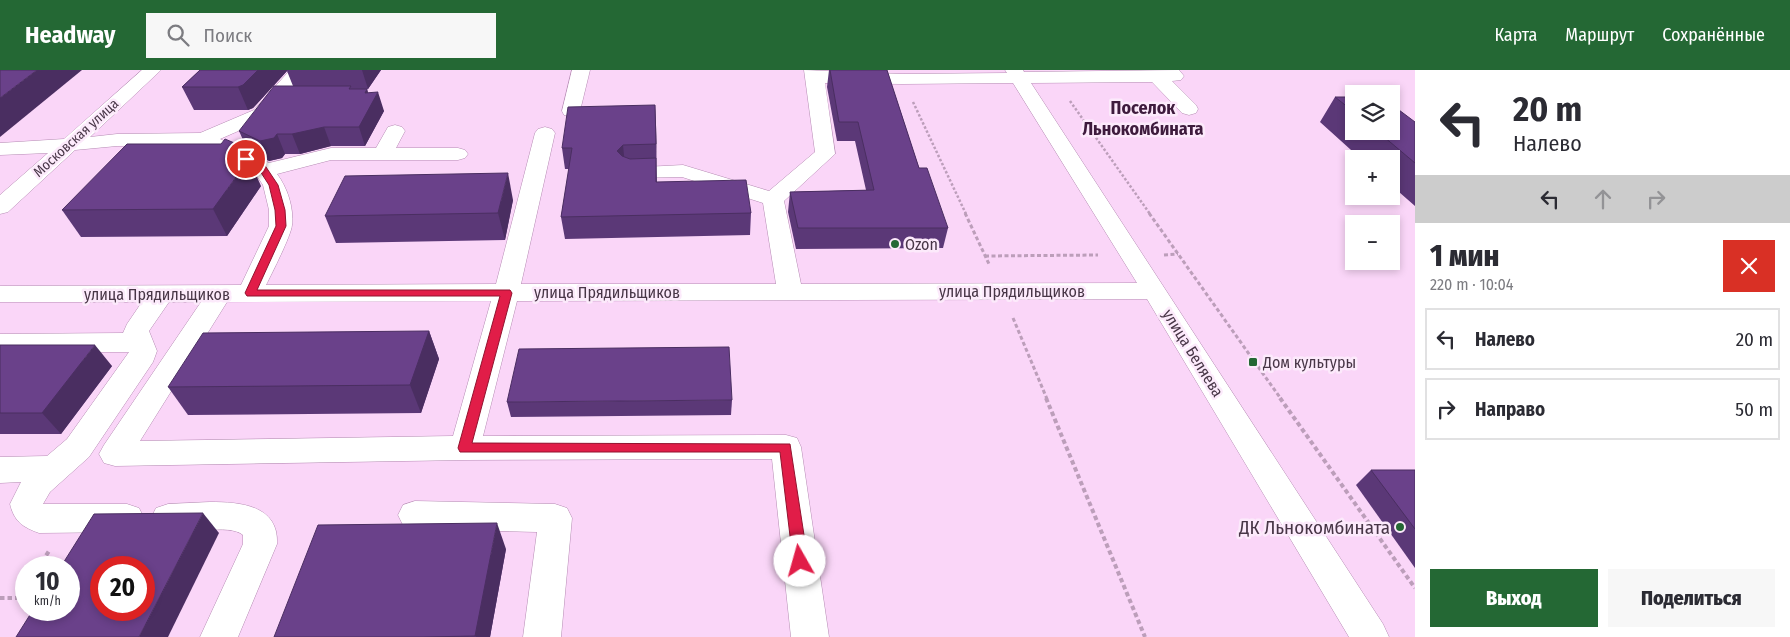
<!DOCTYPE html>
<html lang="ru">
<head>
<meta charset="utf-8">
<style>
	:root { --surface:#fff; --page:#f7f7f7; --text:#2b2b33; --muted:#7c7c81; --line:#e1e1e2; --accent:#246834 }
	body { margin:0; font-family:"Fira Sans Condensed",sans-serif; background:var(--page); color:var(--text); height:100vh; display:flex; flex-direction:column; font-size:19px; white-space:nowrap }
	* { box-sizing:border-box; margin:0 }
	p { font-size:16px; color:var(--muted) }
	.icon { flex:none; width:28px; height:28px; fill:none; stroke:currentColor; stroke-width:2; stroke-linecap:round; stroke-linejoin:round }
	.map { position:relative; flex:1; overflow:hidden }
	.side { display:flex; flex-direction:column; background:var(--surface); width:375px }
	.side>* { flex:none }
	.top-card { background:#fff; color:var(--text); overflow:hidden }
	.fabs { position:absolute; left:1345px; top:15px; display:grid; gap:10px }
	.fabs a { display:grid; place-items:center; width:55px; height:55px; border-radius:0px; background:var(--surface); box-shadow:0 2px 8px #0003; font-size:25px }
	.speed { position:absolute; left:15px; top:486px; display:flex; gap:10px; font-size:25px; font-weight:700; text-align:center }
	.speed>* { display:grid; place-content:center; width:65px; height:65px; border-radius:50%; background:var(--surface); box-shadow:0 2px 8px #0003; line-height:1 }
	.speed small { font-size:12px; font-weight:400 }
	.speed .limit { border:8px solid #d22; background:#fff; color:#111 }
	.pin { position:absolute; display:grid; place-items:center; width:42px; height:42px; color:#fff; margin:-21px; border:2px solid #fff; border-radius:50%; box-shadow:0 1px 5px #0007 }
	.me { position:absolute; width:55px; margin:-28px; rotate:353deg; stroke-linejoin:round; filter:drop-shadow(0 0 4px #0008) }
	.turn { display:flex; align-items:center; gap:18px; height:105px; padding:0 15px; font-size:22px }
	.turn .icon { width:65px; height:65px; stroke-width:2.5 }
	.turn b { display:block; font-size:35px; line-height:42px }
	.lanes { display:flex; align-items:center; height:48px; padding:0 15px; background:#0003; justify-content:center; gap:25px; direction:ltr }
	.lanes .off { opacity:.35 }
	.round { display:grid; place-items:center; flex:none; width:52px; height:52px; border-radius:0px; background:var(--page) }
	.head { display:flex; align-items:center; justify-content:space-between; height:85px; padding:0 15px }
	h1 { font-size:30px; font-weight:800; line-height:38px }
	.action { display:flex; gap:10px; margin-top:auto; padding:10px 15px }
	.action a { flex:1; height:58px; border-radius:0px; background:var(--accent); color:#fff; font-size:20px; font-weight:800; line-height:58px; text-align:center }
	.action a+a { background:var(--page); color:var(--text) }
	ul { padding:0; list-style:none }
	li { display:flex; align-items:center; gap:15px; height:62px; margin:0 10px 8px; padding:0 5px; border:2px solid var(--line); border-radius:0px }
	li div { flex:1 }
	li b { display:block; font-size:19px }
	li em { font-style:normal }
	header { display:flex; align-items:center; gap:30px; box-sizing:border-box; height:70px; padding:0 25px; background:var(--accent); color:#fff }
	header strong { font-size:24px }
	nav { display:flex; gap:28px; margin-inline-start:auto; font-size:18px }
	.search { width:350px; height:45px; background:var(--page); display:flex; align-items:center; gap:12px; box-sizing:border-box; padding:0 18px; border-radius:0px; color:var(--muted); font-size:19px }
	main { display:flex; flex:1; min-height:0 }
	.map>svg:first-child { display:block }
	.lines { fill:none; stroke-linecap:round; stroke-linejoin:round }
	.minor-casing { stroke:#b58bb3; stroke-width:1 }
	.path-far2 { stroke:#bc9eba; stroke-width:2.5; stroke-dasharray:2.5 2; stroke-linecap:butt }
	.path-far1 { stroke:#bc9eba; stroke-width:3; stroke-dasharray:4 2.5; stroke-linecap:butt }
	.path { stroke:#bc9eba; stroke-width:4; stroke-dasharray:4.5 3; stroke-linecap:butt }
	.minor { fill:#fff; fill-rule:evenodd }
	.wall { fill:#5b3877 }
	.shaded-wall { fill:#4a2e61 }
	.building { fill:#6a418a; stroke:#4a2e61; fill-rule:evenodd }
	.route { fill:#e11d48; stroke:#92132f }
	.poi-dot { fill:#246834; stroke:#fceafb; stroke-width:2 }
	.labels { text-anchor:middle; dominant-baseline:central; stroke-width:5; stroke-linejoin:round; paint-order:stroke }
	.far-street-label { font-size:14px; fill:#483647; stroke:#fceafb }
	.poi-label { font-size:16px; fill:#483647; stroke:#fceafb; text-anchor:start }
	.street-label { font-size:16px; fill:#483647; stroke:#fceafb }
	.far-district-label { font-size:18px; font-weight:bold; fill:#3e1b3d; stroke:#fceafb }
	.near-poi-label { font-size:19px; fill:#483647; stroke:#fceafb; text-anchor:end }
</style>
</head>
<body>
<header>
<strong>Headway</strong>
<div class="search"><svg class="icon" aria-label="search" viewBox="0 0 24 24"><circle cx="10" cy="10" r="6"/><path d="M15 15l6 6"/></svg>Поиск</div>
<nav><a>Карта</a><a>Маршрут</a><a>Сохранённые</a></nav>
</header>
<main>
<div class="map">
<svg width="1415" height="567" viewBox="0 0 1415 567">
	<rect width="100%" height="100%" fill="#fad6f8"/>
	<g class="lines">
		<g class="minor-casing">
			<g id="minor">
				<path d="M142 0H161L90 67 117 64 200 63 254 40 290 0H308L268 48 220 69 269 93 331 78H376L388 57 395 55 402 57 405 61 396 78H458L465 80 468 84 465 88 458 90H331L277 104C287 117 294 137 292 155 291 166 272 203 266 215L496 214 535 63 538 59 545 57 552 59 555 63 521 214H776L763 133 682 107 632 108 625 106 621 102 625 98 683 95 769 121 815 82 804 0 902 4 1007 3 1005 0H1023L1024 2 1179 0 1184 6 1181 10 1172 11 1196 35 1198 39 1196 43 1189 45 1182 43 1152 12 1031 13 1383 554 1389 567H1349L1147 229 517 231 483 366 786 365 797 368 801 377 829 567H791L772 389 465 390 115 396 104 393 99 384 104 375 201 232H169L149 261 157 281 153 292 89 387 50 422 43 434H127L139 438 144 448 139 458 127 462 39 463C22 457 14 451 10 434L21 412 0 413V387L47 386 67 369 129 282H0V264L123 263 127 254 142 232H0V216L241 215 269 156V140L263 115 253 100 200 75 117 76 75 80 8 142 0 144V125L48 83 0 85V73L64 69ZM825 13 902 14 1013 13 1137 213 801 214 784 131 835 84ZM491 231 453 366 140 371 227 232Z"/>
				<path d="M572 0H590L580 41 578 45 571 47 564 45 562 41Z"/>
				<path d="M415 431 555 434 567 438 572 448 561 567H523L537 462 415 459 403 455 398 445 403 435Z"/>
				<path d="M210 432C240 432 279 435 277 474L238 567H200L243 474V465C229 453 185 465 168 462 164 462 160 459 156 458L151 448 156 438 168 434Z"/>
			</g>
		</g>
		<g class="path-far2">
			<path d="M1070 31 1150 144"/>
			<path d="M913 32 966 144"/>
		</g>
		<g class="path-far1">
			<path d="M965 143 989 194"/>
			<path d="M1149 143 1281 329"/>
			<path d="M1164 185 1178 184"/>
			<path d="M985 186 1098 185"/>
			<path d="M1013 248 1047 329"/>
		</g>
		<g class="path">
			<path d="M1046 328 1145 567"/>
			<path d="M1280 328 1415 518"/>
			<path d="M38 498 49 481"/>
			<path d="M0 528H18L26 516"/>
		</g>
		<use href="#minor" class="minor"/>
	</g>
	<g class="wall">
		<path d="M200 0H381L368 19H367L368 23 384 41 365 76H331L300 84H285L282 88 269 91 248 81 239 61 293 16 287 1 253 38 248 40H194L182 17Z"/>
		<path d="M829 0H887L919 98 948 158 943 178 796 179 788 142 790 122 866 120 855 71H837L827 17Z"/>
		<path d="M1335 27H1354V61H1391L1415 52V136L1391 115V89H1361L1320 52Z"/>
		<path d="M655 35 657 112 751 143 750 165 565 169 561 147 569 99H565L562 78Z"/>
		<path d="M261 116 227 166 81 167 62 140Z"/>
		<path d="M513 130 505 170 336 173 325 146Z"/>
		<path d="M429 261 439 289 421 343 188 345 168 317Z"/>
		<path d="M0 275 112 296 61 364H0Z"/>
		<path d="M732 330 731 345 511 347 507 332Z"/>
		<path d="M1371 400H1415V498L1356 415Z"/>
		<path d="M506 479 490 567H274Z"/>
	</g>
	<g class="shaded-wall">
		<path d="M37 0H82L0 67V28Z"/>
		<path d="M258 0H287V1L253 38 248 40 238 17Z"/>
		<path d="M362 0H381L368 19Z"/>
		<path d="M367 19 371 34 378 22 384 41 365 76 359 57 365 23Z"/>
		<path d="M655 35 656 55 657 94 656 74Z"/>
		<path d="M324 57 331 76 300 84 292 64Z"/>
		<path d="M277 64 285 84 282 88 269 91 260 71Z"/>
		<path d="M623 75 625 96 617 81Z"/>
		<path d="M249 89 261 116 227 166 213 139Z"/>
		<path d="M508 103 513 130 505 170 498 143Z"/>
		<path d="M429 261 439 289 421 343 410 315Z"/>
		<path d="M95 275 112 296 61 364 42 343Z"/>
		<path d="M203 443 219 463 168 567H139Z"/>
		<path d="M497 453 506 479 490 567H476L475 566Z"/>
	</g>
	<g class="building">
		<path d="M0 0H37L0 28Z"/>
		<path d="M200 0H258L243 15 238 17H182Z"/>
		<path d="M830 0H887L919 98H927L948 158H798L790 122 874 120 858 52H839Z"/>
		<path d="M274 16H351L349 19H367L365 23 378 22 359 57H324L292 64H277L274 68 260 71 239 61Z"/>
		<path d="M1335 27H1354V42Z"/>
		<path d="M1391 34 1415 52V93L1377 61H1391Z"/>
		<path d="M655 35 656 74 623 75 617 81 622 86 630 89 656 88V112L746 110 751 143 561 147 572 78H562L568 37Z"/>
		<path d="M225 69 239 75 249 89 213 139 62 140 127 74H221Z"/>
		<path d="M508 103 498 143 325 146 345 106Z"/>
		<path d="M429 261 410 315 168 317 203 263Z"/>
		<path d="M0 275H95L42 343H0Z"/>
		<path d="M729 277 732 330 507 332 519 279Z"/>
		<path d="M1371 400H1415V459Z"/>
		<path d="M203 443 139 567H16L33 540H69V498H60L94 444ZM101 498H144V540H101Z"/>
		<path d="M497 453 475 566 424 567H274L318 455Z"/>
	</g>
	<path class="route" d="M243 87H249L264 94 278 115 285 140 286 156 257 220H510L512 223 472 373 790 374 808 491 805 496 800 498 795 496 793 491 780 382H460L458 378 500 226H247L245 223 276 156 275 140 269 115 258 98 243 91Z"/>
	<g class="poi-dot">
		<circle cx="895" cy="174" r="5"/>
		<rect x="1248" y="287" width="10" height="10" rx="2.5"/>
		<circle cx="1400" cy="457" r="5"/>
	</g>
	<g class="labels">
		<g class="far-street-label">
			<text transform="translate(76 68) rotate(-42)">Московская улица</text>
		</g>
		<g class="poi-label">
			<text x="905" y="174">Ozon</text>
			<text x="1263" y="292">Дом культуры</text>
		</g>
		<g class="street-label">
			<text x="1012" y="221">улица Прядильщиков</text>
			<text x="607" y="222">улица Прядильщиков</text>
			<text x="157" y="224">улица Прядильщиков</text>
			<text transform="translate(1193 283) rotate(58)">улица Беляева</text>
		</g>
		<g class="far-district-label">
			<text x="1143" y="38">Поселок<tspan x="1143" dy="21">Льнокомбината</tspan></text>
		</g>
		<g class="near-poi-label">
			<text x="1390" y="457">ДК Льнокомбината</text>
		</g>
	</g>
</svg>
<div class="fabs">
<a><svg class="icon" aria-label="layers" viewBox="0 0 24 24"><path d="M12 4l9 5-9 5-9-5zM3 14l9 5 9-5"/></svg></a>
<a>+</a>
<a>−</a>
</div>
<div class="speed"><div>10<small>km/h</small></div><div class="limit">20</div></div>
<div class="pin" style="left:246px;top:89px;background:#d93025"><svg class="icon" aria-label="arrive" viewBox="0 0 24 24"><path d="M6 21V4h12l-3 4 3 4H6"/></svg></div>
<svg class="me" style="left:800px;top:491px" viewBox="-20 -20 40 40"><circle r="19" fill="#fff"/><path d="M0-13L10 11 0 6-10 11z" fill="#e11d48"/></svg>
</div>
<section class="side">
<div class="top-card">
<div class="turn"><svg class="icon" aria-label="left" viewBox="0 0 24 24"><path d="M17 20v-9H6M10 6l-5 5 5 5"/></svg><div><b>20 m</b>Налево</div></div>
<div class="lanes"><svg class="icon" aria-label="left" viewBox="0 0 24 24"><path d="M17 20v-9H6M10 6l-5 5 5 5"/></svg><svg class="icon off" aria-label="ahead" viewBox="0 0 24 24"><path d="M12 20V5M6 11l6-6 6 6"/></svg><svg class="icon off" aria-label="right" viewBox="0 0 24 24"><path d="M7 20v-9h11M14 6l5 5-5 5"/></svg></div>
</div>
<div class="head"><div><h1>1 мин</h1><p>220 m · 10:04</p></div><a class="round" style="background:#d93025;color:#fff"><svg class="icon" aria-label="close" viewBox="0 0 24 24"><path d="M6 6l12 12M18 6L6 18"/></svg></a></div>
<ul>
<li><svg class="icon" aria-label="left" viewBox="0 0 24 24"><path d="M17 20v-9H6M10 6l-5 5 5 5"/></svg><div><b>Налево</b></div><em>20 m</em></li>
<li><svg class="icon" aria-label="right" viewBox="0 0 24 24"><path d="M7 20v-9h11M14 6l5 5-5 5"/></svg><div><b>Направо</b></div><em>50 m</em></li>
</ul>
<div class="action"><a>Выход</a><a>Поделиться</a></div>
</section>
</main>
</body>
</html>
